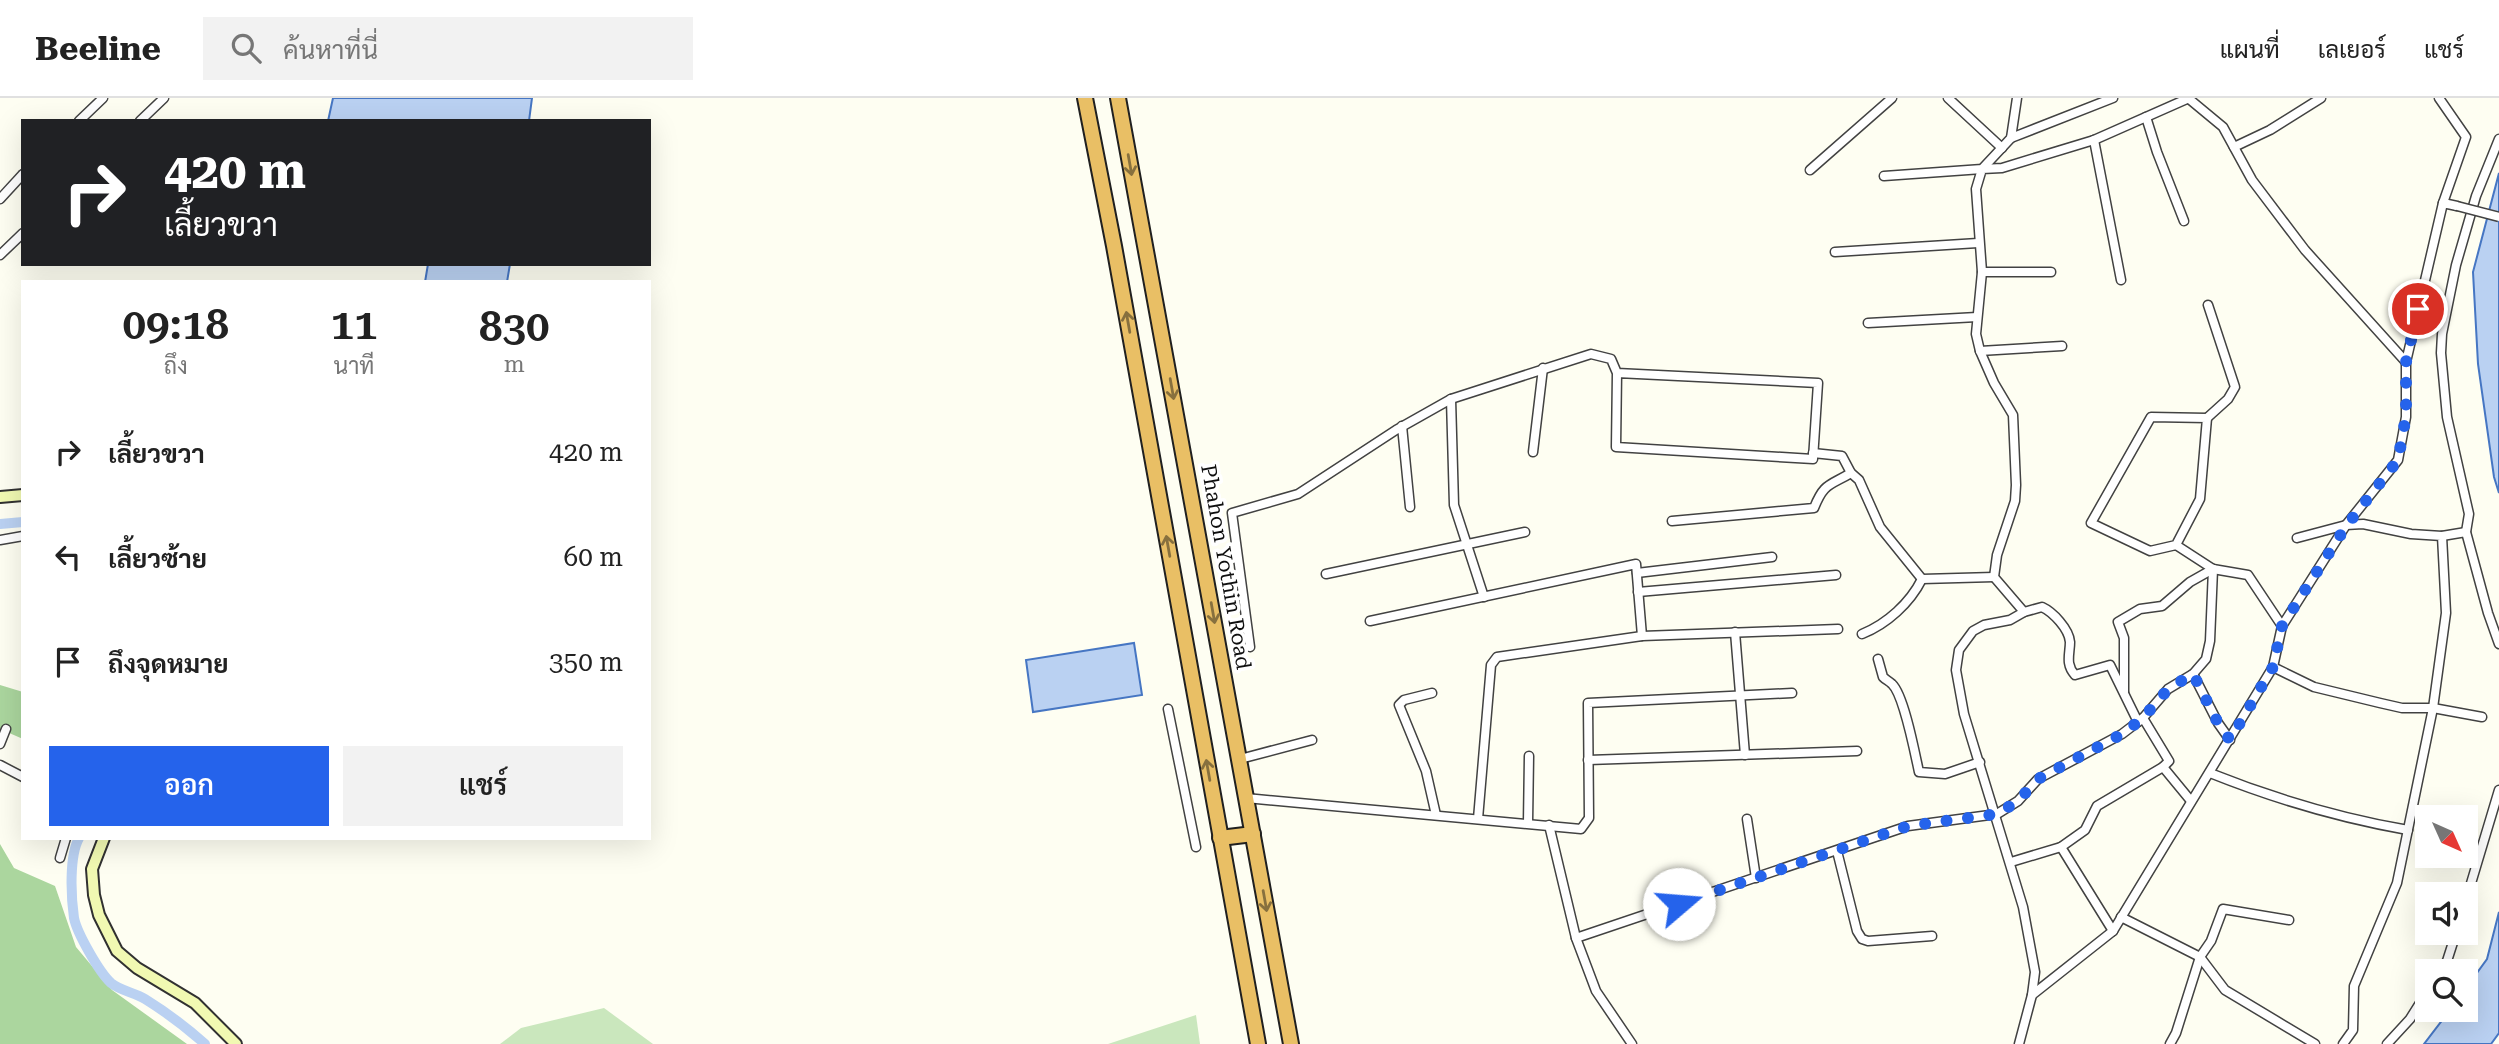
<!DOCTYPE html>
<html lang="th">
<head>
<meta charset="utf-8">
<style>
	:root { --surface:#fff; --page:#f2f2f2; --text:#222; --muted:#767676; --line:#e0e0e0; --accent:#2563eb }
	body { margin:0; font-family:"Roboto Serif",Sarabun,serif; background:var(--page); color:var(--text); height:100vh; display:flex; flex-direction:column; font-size:26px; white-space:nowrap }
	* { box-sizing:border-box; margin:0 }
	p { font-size:23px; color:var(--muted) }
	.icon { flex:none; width:38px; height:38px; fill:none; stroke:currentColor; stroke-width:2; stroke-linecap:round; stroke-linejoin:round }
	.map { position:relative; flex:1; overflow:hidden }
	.sheet { position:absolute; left:21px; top:182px; width:630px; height:560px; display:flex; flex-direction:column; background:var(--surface); border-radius:0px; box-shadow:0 7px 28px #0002 }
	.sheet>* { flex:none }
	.guide { position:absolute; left:21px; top:21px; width:630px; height:147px; border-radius:0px; box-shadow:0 7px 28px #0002; background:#202124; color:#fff; overflow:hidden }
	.needle { width:46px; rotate:135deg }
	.tools { position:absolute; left:2415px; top:707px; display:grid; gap:14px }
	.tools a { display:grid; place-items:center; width:63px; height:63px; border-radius:0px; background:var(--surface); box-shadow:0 7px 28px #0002; font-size:35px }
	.pin { position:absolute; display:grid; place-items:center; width:60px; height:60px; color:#fff; margin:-30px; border:4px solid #fff; border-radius:50%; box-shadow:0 2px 7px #0007 }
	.me { position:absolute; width:77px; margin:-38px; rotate:72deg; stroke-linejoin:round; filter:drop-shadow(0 0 5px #0008) }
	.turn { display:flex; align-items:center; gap:24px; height:147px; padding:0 28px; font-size:32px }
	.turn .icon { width:91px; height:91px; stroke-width:2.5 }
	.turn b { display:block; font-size:49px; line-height:60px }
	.eta { display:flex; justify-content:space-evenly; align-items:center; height:119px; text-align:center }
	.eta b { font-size:42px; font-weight:600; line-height:49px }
	.primary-button { display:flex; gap:14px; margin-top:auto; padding:14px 28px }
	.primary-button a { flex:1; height:80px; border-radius:0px; background:var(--accent); color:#fff; font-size:28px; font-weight:600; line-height:80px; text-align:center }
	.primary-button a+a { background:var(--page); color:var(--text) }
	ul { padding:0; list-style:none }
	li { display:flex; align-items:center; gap:21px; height:105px; padding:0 28px }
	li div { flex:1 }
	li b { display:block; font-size:26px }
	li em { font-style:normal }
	header { display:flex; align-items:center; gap:42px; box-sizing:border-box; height:98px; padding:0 35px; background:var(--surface); border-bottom:2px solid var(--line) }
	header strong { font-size:33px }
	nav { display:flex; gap:38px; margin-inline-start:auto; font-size:24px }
	.search { width:490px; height:63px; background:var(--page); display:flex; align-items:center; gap:18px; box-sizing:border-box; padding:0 24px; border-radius:0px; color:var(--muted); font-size:26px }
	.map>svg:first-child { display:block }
	.green { fill:#cae7bd }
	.forest { fill:#abd69e }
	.water { fill:#bad1f2; stroke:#4676c3; stroke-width:2 }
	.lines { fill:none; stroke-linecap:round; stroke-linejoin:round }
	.canal { stroke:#bad1f2; stroke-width:10 }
	.street-casing { stroke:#424242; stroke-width:11 }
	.secondary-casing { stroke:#313131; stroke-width:14 }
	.highway-casing { stroke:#202020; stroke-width:18 }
	.street { stroke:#fff; stroke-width:8 }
	.secondary { stroke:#f1f9b2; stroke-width:10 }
	.highway { stroke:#e9bf65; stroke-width:14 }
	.street-bridge-casing { stroke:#424242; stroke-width:11; stroke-linecap:butt }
	.street-bridge { stroke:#fff; stroke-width:8 }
	.oneway { stroke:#87703e }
	.route { stroke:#2563eb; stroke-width:12; stroke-dasharray:0 21.6 }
	.labels { text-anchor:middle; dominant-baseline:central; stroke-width:7; stroke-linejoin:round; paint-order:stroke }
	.street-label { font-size:21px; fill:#0f0f0f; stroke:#fff }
</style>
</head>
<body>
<header>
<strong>Beeline</strong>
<div class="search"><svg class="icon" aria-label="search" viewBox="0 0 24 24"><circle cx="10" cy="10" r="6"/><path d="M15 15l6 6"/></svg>ค้นหาที่นี่</div>
<nav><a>แผนที่</a><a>เลเยอร์</a><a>แชร์</a></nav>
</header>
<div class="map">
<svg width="2499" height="946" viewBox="0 0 2499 946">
	<rect width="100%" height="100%" fill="#fefef2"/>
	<g class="green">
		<path d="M604 910 653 946H500L521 930Z"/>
		<path d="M1196 917 1200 946H1108Z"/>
	</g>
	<g class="forest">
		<path d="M0 587 23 594V641L0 631Z"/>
		<path d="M0 746 14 770 55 788 76 849 112 892 187 946H0Z"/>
	</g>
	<g class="water">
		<path d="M333 0H532L529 23H328Z"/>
		<path d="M2499 75V395L2494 379 2478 266 2473 174Z"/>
		<path d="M428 166H510L507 184H425Z"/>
		<path d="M1134 545 1142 597 1033 614 1026 562Z"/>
		<path d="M2499 814V935L2491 946H2424L2450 912H2466V890L2487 861Z"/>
	</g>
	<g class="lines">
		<g class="canal">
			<path d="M0 426 23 424"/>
			<path d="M79 740C69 758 71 799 74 820 77 835 99 874 111 885 119 892 135 895 145 901 166 914 186 929 205 946"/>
		</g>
		<g class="street-casing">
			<g id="street">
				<path d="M1948 0 2002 50"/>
				<path d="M2188 0 2223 29 2252 82 2305 152 2406 264"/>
				<path d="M2439 0 2466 39 2443 105"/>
				<path d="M2146 19 2157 54 2184 123"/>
				<path d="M79 23 103 0"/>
				<path d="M140 23 164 0"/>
				<path d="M2011 40 2113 0"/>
				<path d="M2499 41 2476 98 2456 167 2442 236 2441 255 2447 319 2469 416 2466 434 2488 515 2499 546"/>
				<path d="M2094 42 2121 182"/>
				<path d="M2234 49 2270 32 2321 0"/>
				<path d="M1810 72 1892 0"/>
				<path d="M1884 78 1982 71 2011 40 2017 0"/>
				<path d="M0 101 23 76"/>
				<path d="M1835 154 1978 145"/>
				<path d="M0 157 23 135"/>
				<path d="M1982 174H2051"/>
				<path d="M1868 225 1977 219"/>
				<path d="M1980 253 2062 248"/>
				<path d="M1451 301 1454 407 1484 499"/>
				<path d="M2207 320 2228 301 2235 289 2208 207"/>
				<path d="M1402 328 1410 409"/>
				<path d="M1533 354 1543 270"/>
				<path d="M1813 355 1842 358 1851 375 1859 382 1880 429 1922 481 1994 479"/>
				<path d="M1672 423 1814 410C1824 385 1829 388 1851 375"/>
				<path d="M2442 438 2466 434"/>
				<path d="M2297 440 2346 427 2363 426 2411 436 2442 438 2446 515 2433 610 2397 785 2354 888 2353 932 2343 946"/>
				<path d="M0 442 23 438"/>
				<path d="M2176 447 2200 401 2207 320 2151 319 2091 425 2150 453 2176 447 2213 471 2248 477 2282 528"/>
				<path d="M1637 475 1772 459"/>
				<path d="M1326 476 1525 434"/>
				<path d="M1638 494 1836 477"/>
				<path d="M2024 514 2042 509C2053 514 2069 531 2070 544 2070 556 2065 566 2075 577L2110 567 2138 624"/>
				<path d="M1370 523 1636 466 1642 538"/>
				<path d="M1735 534 1745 657"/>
				<path d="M1862 536C1887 526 1910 505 1922 481"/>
				<path d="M1250 549 1232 415 1298 396 1396 332 1451 301 1591 256 1611 261 1617 275 1616 349 1813 361 1818 285 1617 275"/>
				<path d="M1878 561 1883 579C1886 582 1889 583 1892 586 1904 597 1915 656 1919 674L1945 676 1980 664"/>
				<path d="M2273 569 2314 589 2380 605 2402 610H2433L2482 619"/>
				<path d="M2193 576 2218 625 2230 642"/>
				<path d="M2124 594V540L2118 524 2140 511 2162 508 2190 484 2213 471"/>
				<path d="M1432 595 1404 602 1399 607 1426 673 1436 717"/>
				<path d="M1168 611 1196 749"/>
				<path d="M2143 620 2169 663 2163 669"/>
				<path d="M0 646 6 631"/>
				<path d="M1240 661 1312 642"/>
				<path d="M1588 662 1857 653"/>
				<path d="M0 667 23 679"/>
				<path d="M2210 675C2275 701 2339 720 2408 732"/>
				<path d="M1246 700 1581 731 1589 720 1588 605 1792 595"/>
				<path d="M1478 721 1491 567 1497 559 1642 538 1838 531"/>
				<path d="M1747 721 1756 780"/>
				<path d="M1528 725 1529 658"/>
				<path d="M1549 727 1576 840 1596 893 1632 946"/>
				<path d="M1837 753 1857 833 1862 841 1868 843 1932 838"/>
				<path d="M60 760 66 740"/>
				<path d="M2011 764 2061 749"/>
				<path d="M2466 802 2499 692"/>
				<path d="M2121 819 2200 859 2225 892 2315 946"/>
				<path d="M2113 833 2061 749 2085 732 2097 708 2163 669 2191 703"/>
				<path d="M1576 840 1908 728 1997 716 2018 703 2038 681 2122 636 2143 620 2168 591 2193 576 2206 561 2210 543 2213 471"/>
				<path d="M2440 873 2447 863 2456 835"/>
				<path d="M2032 897 2035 874 2023 809 1964 616 1956 572 1959 552 1973 533 1984 527 2010 522 2024 514 1994 479 1997 457 2015 403 2016 387 2013 317 1994 285 1980 253 1976 236 1982 174 1976 91 1982 71 2002 70 2094 42 2189 0"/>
				<path d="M2019 946 2032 897 2113 833 2273 569 2282 528 2346 427 2398 362 2406 319V264L2443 105 2457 108"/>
				<path d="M2170 946 2176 935 2200 859 2211 843 2223 811 2289 822"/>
				<path d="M2387 946 2410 921 2427 894"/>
			</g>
		</g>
		<g class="secondary-casing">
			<g id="secondary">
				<path d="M0 399 23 397"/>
				<path d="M104 740 92 771 94 797 99 817 117 853 137 870 195 905 236 946"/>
			</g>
		</g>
		<g class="highway-casing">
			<g id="highway">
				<path d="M1085 0 1114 148 1258 946"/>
				<path d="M1118 0 1291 946"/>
				<path d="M1220 740 1253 736"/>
			</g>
		</g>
		<use href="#street" class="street"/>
		<use href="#secondary" class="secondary"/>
		<use href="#highway" class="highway"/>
		<g class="street-bridge-casing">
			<path id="street-bridge" d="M2457 108 2499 119"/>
		</g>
		<use href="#street-bridge" class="street-bridge"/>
	</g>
	<defs><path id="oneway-shaft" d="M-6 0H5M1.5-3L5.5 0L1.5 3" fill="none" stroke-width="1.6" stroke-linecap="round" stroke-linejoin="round" transform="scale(1.75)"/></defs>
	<g class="oneway">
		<use href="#oneway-shaft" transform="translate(1130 67) rotate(80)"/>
		<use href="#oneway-shaft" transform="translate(1128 224) rotate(-100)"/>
		<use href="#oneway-shaft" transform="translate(1172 291) rotate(80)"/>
		<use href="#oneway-shaft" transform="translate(1168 448) rotate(-100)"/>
		<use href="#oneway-shaft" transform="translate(1213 515) rotate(80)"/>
		<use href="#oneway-shaft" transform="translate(1208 672) rotate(-100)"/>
		<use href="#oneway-shaft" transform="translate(1265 803) rotate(80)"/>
	</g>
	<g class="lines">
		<path class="route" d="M1679 806 1908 728 1997 716 2018 703 2038 681 2122 636 2143 620 2168 591 2193 576 2218 625 2230 642 2273 569 2282 528 2347 427 2398 362 2406 318V264L2418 211"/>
	</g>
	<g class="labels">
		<g class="street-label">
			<text transform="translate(1226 469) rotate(80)">Phahon Yothin Road</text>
		</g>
	</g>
</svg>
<div class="tools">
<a><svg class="needle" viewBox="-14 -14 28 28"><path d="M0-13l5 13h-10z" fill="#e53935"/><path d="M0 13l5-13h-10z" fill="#767676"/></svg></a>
<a><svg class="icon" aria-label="sound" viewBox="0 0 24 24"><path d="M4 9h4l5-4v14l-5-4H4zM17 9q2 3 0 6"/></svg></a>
<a><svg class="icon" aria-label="search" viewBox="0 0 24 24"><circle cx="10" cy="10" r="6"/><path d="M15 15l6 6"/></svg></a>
</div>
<div class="pin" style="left:2418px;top:211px;background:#d93025"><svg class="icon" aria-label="arrive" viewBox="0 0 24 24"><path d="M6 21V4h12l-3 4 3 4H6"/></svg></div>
<svg class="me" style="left:1679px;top:806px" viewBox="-20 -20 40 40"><circle r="19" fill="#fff"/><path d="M0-13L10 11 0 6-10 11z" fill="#2563eb"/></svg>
<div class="guide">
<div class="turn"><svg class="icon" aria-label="right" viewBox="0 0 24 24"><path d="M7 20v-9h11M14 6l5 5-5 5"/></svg><div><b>420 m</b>เลี้ยวขวา</div></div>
</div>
<section class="sheet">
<div class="eta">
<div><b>09:18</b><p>ถึง</p></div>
<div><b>11</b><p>นาที</p></div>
<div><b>830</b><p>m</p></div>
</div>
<ul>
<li><svg class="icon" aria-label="right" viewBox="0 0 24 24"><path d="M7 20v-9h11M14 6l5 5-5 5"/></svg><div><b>เลี้ยวขวา</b></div><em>420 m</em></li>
<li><svg class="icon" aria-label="left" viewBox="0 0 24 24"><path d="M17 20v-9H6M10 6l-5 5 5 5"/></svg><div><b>เลี้ยวซ้าย</b></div><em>60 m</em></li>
<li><svg class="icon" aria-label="arrive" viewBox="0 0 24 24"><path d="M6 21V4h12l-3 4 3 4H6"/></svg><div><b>ถึงจุดหมาย</b></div><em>350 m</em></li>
</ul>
<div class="primary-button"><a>ออก</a><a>แชร์</a></div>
</section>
</div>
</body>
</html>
